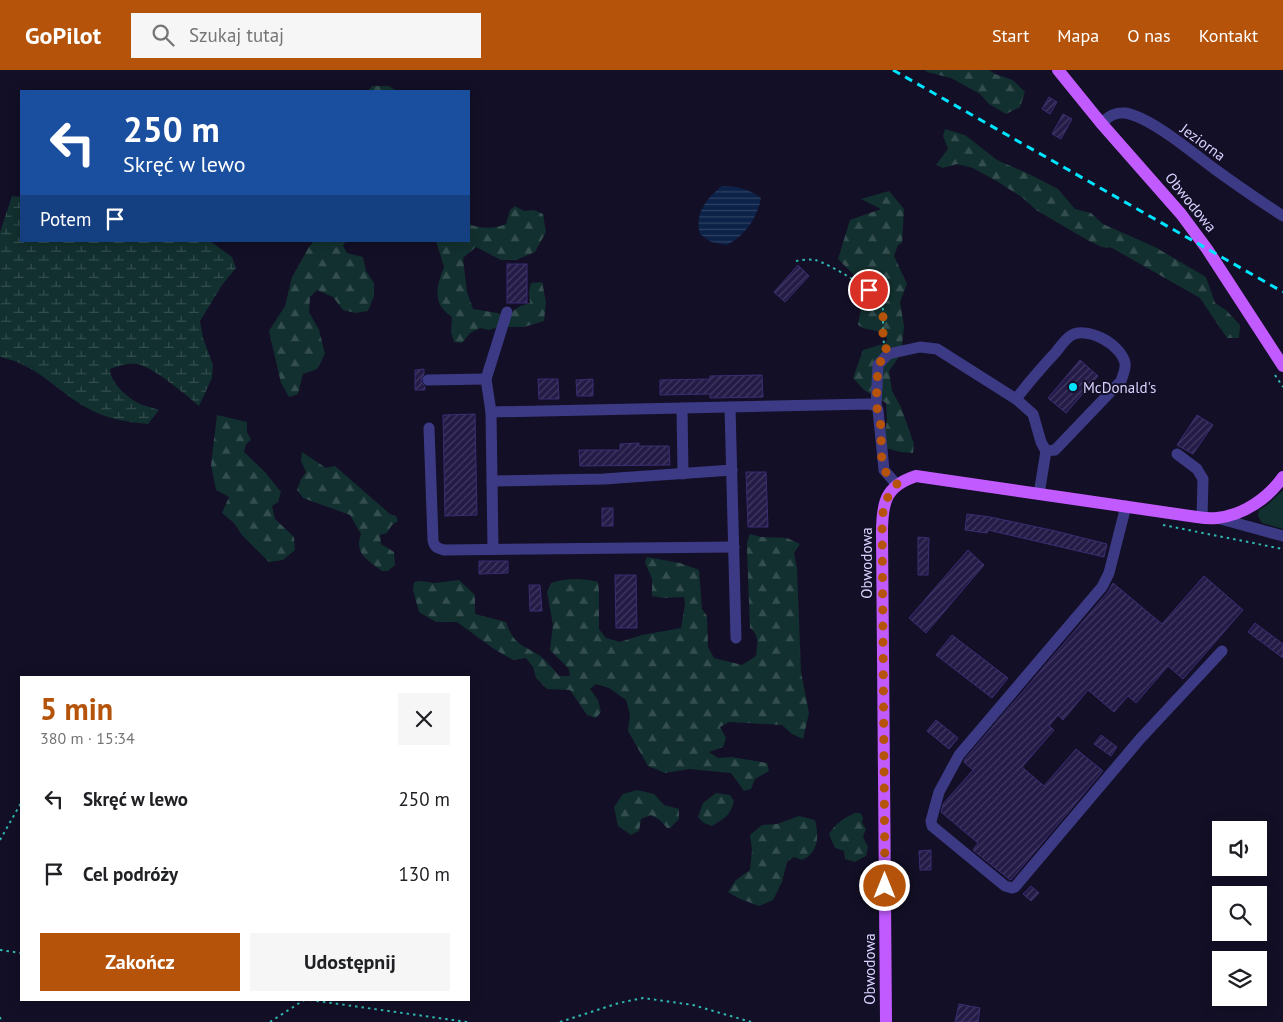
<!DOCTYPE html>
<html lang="pl">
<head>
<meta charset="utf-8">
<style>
	:root { --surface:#fff; --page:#f6f6f6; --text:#202124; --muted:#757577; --accent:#b45309 }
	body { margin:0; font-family:"PT Sans",sans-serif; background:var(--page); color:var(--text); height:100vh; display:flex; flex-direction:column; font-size:19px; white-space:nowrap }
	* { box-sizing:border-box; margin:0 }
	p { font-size:16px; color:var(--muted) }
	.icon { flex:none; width:28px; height:28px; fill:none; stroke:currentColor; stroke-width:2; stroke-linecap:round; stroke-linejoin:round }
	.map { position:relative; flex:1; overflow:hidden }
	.drawer { position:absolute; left:20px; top:606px; width:450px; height:325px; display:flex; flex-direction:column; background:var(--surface); border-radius:0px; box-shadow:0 2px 12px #0003 }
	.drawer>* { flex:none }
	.top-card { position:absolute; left:20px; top:20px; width:450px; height:152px; border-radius:0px; box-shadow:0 2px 12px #0003; background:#1a4fa0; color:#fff; overflow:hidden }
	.controls { position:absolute; left:1212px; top:751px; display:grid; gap:10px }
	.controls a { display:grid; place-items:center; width:55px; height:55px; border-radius:0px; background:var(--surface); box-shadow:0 2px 12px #0003; font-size:25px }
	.pin { position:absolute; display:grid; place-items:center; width:42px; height:42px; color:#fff; margin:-21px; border:2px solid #fff; border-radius:50%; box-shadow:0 1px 5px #0007 }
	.me { position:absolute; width:55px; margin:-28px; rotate:0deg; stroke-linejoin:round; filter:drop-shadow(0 0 4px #0008) }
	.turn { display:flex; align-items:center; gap:18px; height:105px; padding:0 20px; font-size:22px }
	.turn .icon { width:65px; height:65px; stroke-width:2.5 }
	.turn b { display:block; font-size:35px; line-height:42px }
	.then { display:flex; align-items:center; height:48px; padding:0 20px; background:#0003; gap:10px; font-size:19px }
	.round { display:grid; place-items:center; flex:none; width:52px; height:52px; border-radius:0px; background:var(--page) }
	.headline { display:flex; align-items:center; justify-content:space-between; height:85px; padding:0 20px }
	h1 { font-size:30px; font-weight:700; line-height:38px; color:var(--accent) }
	.action { display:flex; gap:10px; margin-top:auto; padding:10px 20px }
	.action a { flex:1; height:58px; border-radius:0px; background:var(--accent); color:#fff; font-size:20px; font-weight:700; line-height:58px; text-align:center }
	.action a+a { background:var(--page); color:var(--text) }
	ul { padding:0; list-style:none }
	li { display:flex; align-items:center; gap:15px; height:75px; padding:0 20px }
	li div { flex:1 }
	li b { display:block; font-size:19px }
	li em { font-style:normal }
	header { display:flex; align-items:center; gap:30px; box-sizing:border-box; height:70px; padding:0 25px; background:var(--accent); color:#fff }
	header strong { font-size:24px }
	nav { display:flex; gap:28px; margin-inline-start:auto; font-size:18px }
	.search { width:350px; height:45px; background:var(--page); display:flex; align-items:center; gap:12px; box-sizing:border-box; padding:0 18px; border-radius:0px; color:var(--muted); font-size:19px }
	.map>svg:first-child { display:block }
	.green { fill:#12302f }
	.forest { fill:url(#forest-firs) }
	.wetland { fill:url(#wetland-marsh) }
	.water { fill:url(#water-rules) }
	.building { fill:url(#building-hatch); stroke:#3b2d73 }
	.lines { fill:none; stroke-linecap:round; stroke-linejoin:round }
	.path { stroke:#2fb8b0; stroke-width:2; stroke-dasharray:2.5 4; stroke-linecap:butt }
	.minor { stroke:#3d3a85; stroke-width:11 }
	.major { stroke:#c25bff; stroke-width:12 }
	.rail { stroke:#00e5ff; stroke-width:3; stroke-dasharray:8 6; stroke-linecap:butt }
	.route { stroke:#b45309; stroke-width:9; stroke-dasharray:0 16.2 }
	.poi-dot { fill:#00e5ff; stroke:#130f26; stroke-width:2 }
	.labels { text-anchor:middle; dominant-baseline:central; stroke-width:4; stroke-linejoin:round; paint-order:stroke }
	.street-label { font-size:15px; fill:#d9d4ff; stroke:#130f26 }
	.poi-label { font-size:15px; fill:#d9d4ff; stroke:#130f26; text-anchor:start }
</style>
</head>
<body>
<header>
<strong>GoPilot</strong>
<div class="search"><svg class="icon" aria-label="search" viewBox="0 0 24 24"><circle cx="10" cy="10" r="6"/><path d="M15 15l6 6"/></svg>Szukaj tutaj</div>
<nav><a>Start</a><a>Mapa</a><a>O nas</a><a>Kontakt</a></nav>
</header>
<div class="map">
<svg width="1283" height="952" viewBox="0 0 1283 952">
	<defs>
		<pattern id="forest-firs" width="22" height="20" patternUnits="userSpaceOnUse" patternTransform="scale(1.25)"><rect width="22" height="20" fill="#12302f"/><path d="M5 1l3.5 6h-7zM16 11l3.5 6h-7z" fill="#344d4e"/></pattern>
		<pattern id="wetland-marsh" width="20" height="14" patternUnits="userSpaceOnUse" patternTransform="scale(1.25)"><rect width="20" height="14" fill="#12302f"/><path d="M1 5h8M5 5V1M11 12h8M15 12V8" fill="none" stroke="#344d4e"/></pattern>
		<pattern id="water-rules" width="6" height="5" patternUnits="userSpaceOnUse" patternTransform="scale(1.25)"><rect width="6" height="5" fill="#0c2248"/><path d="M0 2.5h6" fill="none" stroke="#2f4163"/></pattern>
		<pattern id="building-hatch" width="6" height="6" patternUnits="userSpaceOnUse" patternTransform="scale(1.25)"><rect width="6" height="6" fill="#241b47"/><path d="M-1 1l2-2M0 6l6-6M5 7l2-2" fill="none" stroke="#433b63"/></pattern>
	</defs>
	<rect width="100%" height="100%" fill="#130f26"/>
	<path class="green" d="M1283 420V459L1262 453 1258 446 1259 440 1267 435Z"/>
	<g class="forest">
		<path d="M925 0H989L995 4 1013 10 1025 22 1020 37 1006 44 989 34 980 24 951 8 927 2Z"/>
		<path d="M372 16H389L397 21H368Z"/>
		<path d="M945 59 965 65 997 90 1029 104 1058 119 1075 139 1091 143 1103 154 1155 177 1206 207 1215 233 1226 240 1240 255 1239 268H1227L1200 228 1112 178 1102 177 1089 171 1036 140 1023 128 998 112 973 98 957 94 943 98 936 95 948 79 943 66Z"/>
		<path d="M889 121 904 139 902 173 898 175 894 186 907 214 900 232 904 256 901 284 889 301 892 321 901 337 914 374 913 383 900 382 882 377 887 351 886 333 864 320 853 308 863 280 883 274 887 270 885 263 863 258 858 255 863 228 855 206 838 189 850 150 881 139 861 129Z"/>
		<path d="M515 136 524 141 534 140 543 144 546 162 535 182 516 190H501L476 177 463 188 467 222 473 239 497 243 509 247C513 239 521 235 530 233L529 222 531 213 542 212 546 232 544 251 524 257H498L489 260 480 258 470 263 462 273 454 272 451 262 452 247C432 234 436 217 444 197L436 171H469V154C481 159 494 159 506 154L510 140Z"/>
		<path d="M314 171H346L343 176 347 183 363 187 366 201 374 213V226L368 241 355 243 343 240 333 227 317 220 310 227 309 242 319 260 325 284 317 299 303 304 298 324 289 327 281 313 269 261 285 236 292 207 309 177Z"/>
		<path d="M217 345 247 352V362L251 370 246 374 244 382 265 402 281 422 278 432 272 436 275 449 294 467 295 480 283 490 269 492 242 465 234 453 222 443 229 427 216 420 211 395Z"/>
		<path d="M302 382 326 398 335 396 390 444 396 446 398 451 392 455 387 463 380 465 381 474 394 482 395 495 388 501H382C367 489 354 484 361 464L350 445 303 428 297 420 301 409 306 402 301 391Z"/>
		<path d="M750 464 761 467 787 468 800 474 794 483 797 498 801 602 809 643 803 669 792 664 782 655 729 652 720 657 726 668 723 677 709 682 718 688 732 687 767 693 769 701 755 709 751 719 744 721 731 703 689 699 665 703 648 696 628 661 630 644 626 630 609 618 596 614 590 619 598 630 601 642 596 648 587 645 570 620 547 619 536 608 533 597 526 588 513 590 494 579 457 552H436L419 542 413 520 414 512 421 511 434 513 459 510 475 525V544L506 552C514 575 521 574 539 585 547 591 553 599 559 606H570L569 599 550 580 553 555 547 522 551 513C565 508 584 508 598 512L599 521V559L606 568 620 572 642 565 681 558 685 534 684 527 664 528 652 526V509L645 492 647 487 680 493 699 500 702 539 707 546 708 577 714 588 742 595 756 586C757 575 760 565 750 558L747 480V472Z"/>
		<path d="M637 720 654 724 664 735 679 739V749L670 758H667L660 750 651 745 641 749 639 761 631 765 618 756 614 737 623 724Z"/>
		<path d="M716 723 730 725 734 731C731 745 724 749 712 756L704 753 698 747 703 733Z"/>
		<path d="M855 743H860L863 747 862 753 866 759 863 767 868 777 866 786 855 792 845 789 844 781 835 778 829 764C836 753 844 748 855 743Z"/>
		<path d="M799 746 815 750C819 766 819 783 802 790L794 787 787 792 782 812 773 830 759 836 738 828 728 822 736 810 750 800 752 780 750 765 762 755 777 754Z"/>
	</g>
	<path class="wetland" d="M12 126 21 127V171H210L232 187 236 198 222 215 200 251 203 268 213 295 212 308 199 336C186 325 152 296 137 294 128 293 118 296 110 299 110 313 128 328 140 334 146 336 153 338 159 340L148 354C129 352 112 350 95 342 60 326 42 296 0 287V162Z"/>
	<path class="water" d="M722 116C737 116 749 119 761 128 757 149 745 165 727 175L711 172 700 164C694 143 707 128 722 116Z"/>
	<g class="building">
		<path d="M1049 27 1057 32 1050 44 1042 39Z"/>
		<path d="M1063 44 1072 49 1061 69 1052 64Z"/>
		<rect x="507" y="194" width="20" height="39"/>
		<path d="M798 195 809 206 785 232 774 222Z"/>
		<path d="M1080 290 1098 306 1066 343 1048 328Z"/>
		<path d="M424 299V304L421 311 425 317V320H415V300Z"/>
		<path d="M762 305 763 327 710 328V324L660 325V310L710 309V306Z"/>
		<path d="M538 309H558L559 329H539Z"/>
		<path d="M593 309V326H577L576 310Z"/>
		<path d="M475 344 477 445 445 446 443 345Z"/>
		<path d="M1197 345 1213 355 1193 384 1177 375Z"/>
		<path d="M639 373V376H669L670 395 580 396 579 380H620V374Z"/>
		<path d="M746 402H766L768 457H748Z"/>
		<rect x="602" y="438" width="11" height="18"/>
		<path d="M967 444 990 447 1051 460 1107 474 1104 487 988 460 987 463 965 460Z"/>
		<path d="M918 467 929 468 928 505H918Z"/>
		<path d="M968 480 984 495 926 563 909 548Z"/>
		<path d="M479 491H508V503L479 504Z"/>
		<path d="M615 505H636L637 558H616Z"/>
		<path d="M1204 506 1243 540 1183 609 1168 596 1136 633 1128 626 1114 642 1088 620 1063 650 1058 645 1049 656 1054 660 1022 697 1044 716 1076 679 1103 701 1011 810 1009 809 973 780 978 773 941 742 943 734 973 700 964 692 965 689 1108 522 1113 513 1162 554Z"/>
		<path d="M529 515H540L542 541H530Z"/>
		<path d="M1255 553 1283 574V588L1248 562Z"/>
		<path d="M952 565 1008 608 992 628 936 585Z"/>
		<path d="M936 650 958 668 949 679 927 661Z"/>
		<path d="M1101 665 1117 677 1111 686 1094 674Z"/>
		<path d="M931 780V800H920L919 781Z"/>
		<path d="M1031 816 1039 823 1031 831 1023 824Z"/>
		<path d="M959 934 980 938 978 952H955Z"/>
	</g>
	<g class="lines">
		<g class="path">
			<path d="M796 191C802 190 809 189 815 190 830 194 876 221 882 235 885 245 881 261 884 273"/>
			<path d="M1275 305 1283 317"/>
			<path d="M1163 455 1283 479"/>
			<path d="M0 770 21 733"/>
			<path d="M0 880 21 883"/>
			<path d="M310 930 467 952"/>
			<path d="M0 947 1 952"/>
			<path d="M270 952 304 930"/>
			<path d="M560 952 619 933 643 928 693 935 751 952"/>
		</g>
		<g class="minor">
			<path d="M1101 53C1109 47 1114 42 1125 43 1151 47 1194 84 1216 100 1238 116 1260 131 1283 146"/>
			<path d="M428 310 486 309"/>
			<path d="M1016 329C1029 312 1042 297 1056 282 1060 277 1064 271 1069 267 1085 254 1121 274 1125 293 1126 299 1123 305 1121 311L1055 380 1046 381"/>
			<path d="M876 336 878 295 888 284 920 277 937 279 1016 329 1033 344 1041 372 1046 381 1039 424"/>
			<path d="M730 337 736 568"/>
			<path d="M682 338 683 404"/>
			<path d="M491 342 869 334 876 336 878 340 884 400 897 415"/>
			<path d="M429 358 433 470C434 477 437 478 444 480L734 477"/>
			<path d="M1177 384 1197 399 1203 409 1202 448"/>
			<path d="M492 411 604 409 732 400"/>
			<path d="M1126 436 1109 503 1102 517 959 685 939 722 931 751 932 756 1005 816 1012 818 1015 817 1140 669 1222 581"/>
			<path d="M1217 448 1283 466"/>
			<path d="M493 479 491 342 486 309 507 242"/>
		</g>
		<g class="major">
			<path d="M1058 0 1101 53 1181 144 1207 179 1283 296"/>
			<path d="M886 952 882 463C882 433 885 416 916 406L1197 447C1203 448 1210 449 1217 448 1244 445 1268 428 1283 407"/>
		</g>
		<path class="rail" d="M893 0 1283 222"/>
	</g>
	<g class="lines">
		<path class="route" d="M869 220 878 227 883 237V270L888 284 878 294 876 336C885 354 878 382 884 399 886 404 893 410 897 414 887 425 885 433 882 447L885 816"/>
	</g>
	<circle class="poi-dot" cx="1073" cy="317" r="5"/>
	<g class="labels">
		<g class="street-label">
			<text transform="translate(1203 72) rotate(36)">Jeziorna</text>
			<text transform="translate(1191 132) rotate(51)">Obwodowa</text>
			<text transform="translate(866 493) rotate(-90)">Obwodowa</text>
			<text transform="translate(869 899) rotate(-90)">Obwodowa</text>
		</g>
		<g class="poi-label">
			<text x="1083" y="317">McDonald's</text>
		</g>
	</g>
</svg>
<div class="controls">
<a><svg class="icon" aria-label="sound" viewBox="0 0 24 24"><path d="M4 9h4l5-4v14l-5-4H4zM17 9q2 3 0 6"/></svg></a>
<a><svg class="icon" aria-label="search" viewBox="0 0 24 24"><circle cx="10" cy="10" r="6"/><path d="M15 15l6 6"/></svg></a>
<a><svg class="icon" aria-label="layers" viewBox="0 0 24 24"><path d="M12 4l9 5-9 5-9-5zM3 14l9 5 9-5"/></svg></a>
</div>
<div class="pin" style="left:869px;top:220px;background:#d93025"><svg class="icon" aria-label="arrive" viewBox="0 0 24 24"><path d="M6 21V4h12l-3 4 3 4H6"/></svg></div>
<svg class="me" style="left:885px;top:816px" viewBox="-20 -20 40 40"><circle r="17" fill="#b45309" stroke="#fff" stroke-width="3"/><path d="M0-11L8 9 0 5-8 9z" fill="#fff"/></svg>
<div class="top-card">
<div class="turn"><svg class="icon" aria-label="left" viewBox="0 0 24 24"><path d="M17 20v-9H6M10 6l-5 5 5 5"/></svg><div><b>250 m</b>Skręć w lewo</div></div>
<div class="then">Potem<svg class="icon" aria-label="arrive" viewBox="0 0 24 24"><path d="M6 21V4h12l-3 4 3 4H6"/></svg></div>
</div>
<section class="drawer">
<div class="headline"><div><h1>5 min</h1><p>380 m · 15:34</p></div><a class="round"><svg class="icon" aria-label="close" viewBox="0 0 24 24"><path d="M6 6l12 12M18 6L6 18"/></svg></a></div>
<ul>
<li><svg class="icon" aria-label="left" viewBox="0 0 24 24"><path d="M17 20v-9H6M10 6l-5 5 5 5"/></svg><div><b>Skręć w lewo</b></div><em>250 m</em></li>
<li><svg class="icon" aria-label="arrive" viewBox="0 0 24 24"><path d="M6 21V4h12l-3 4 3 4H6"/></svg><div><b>Cel podróży</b></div><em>130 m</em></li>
</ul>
<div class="action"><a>Zakończ</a><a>Udostępnij</a></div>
</section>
</div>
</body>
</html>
